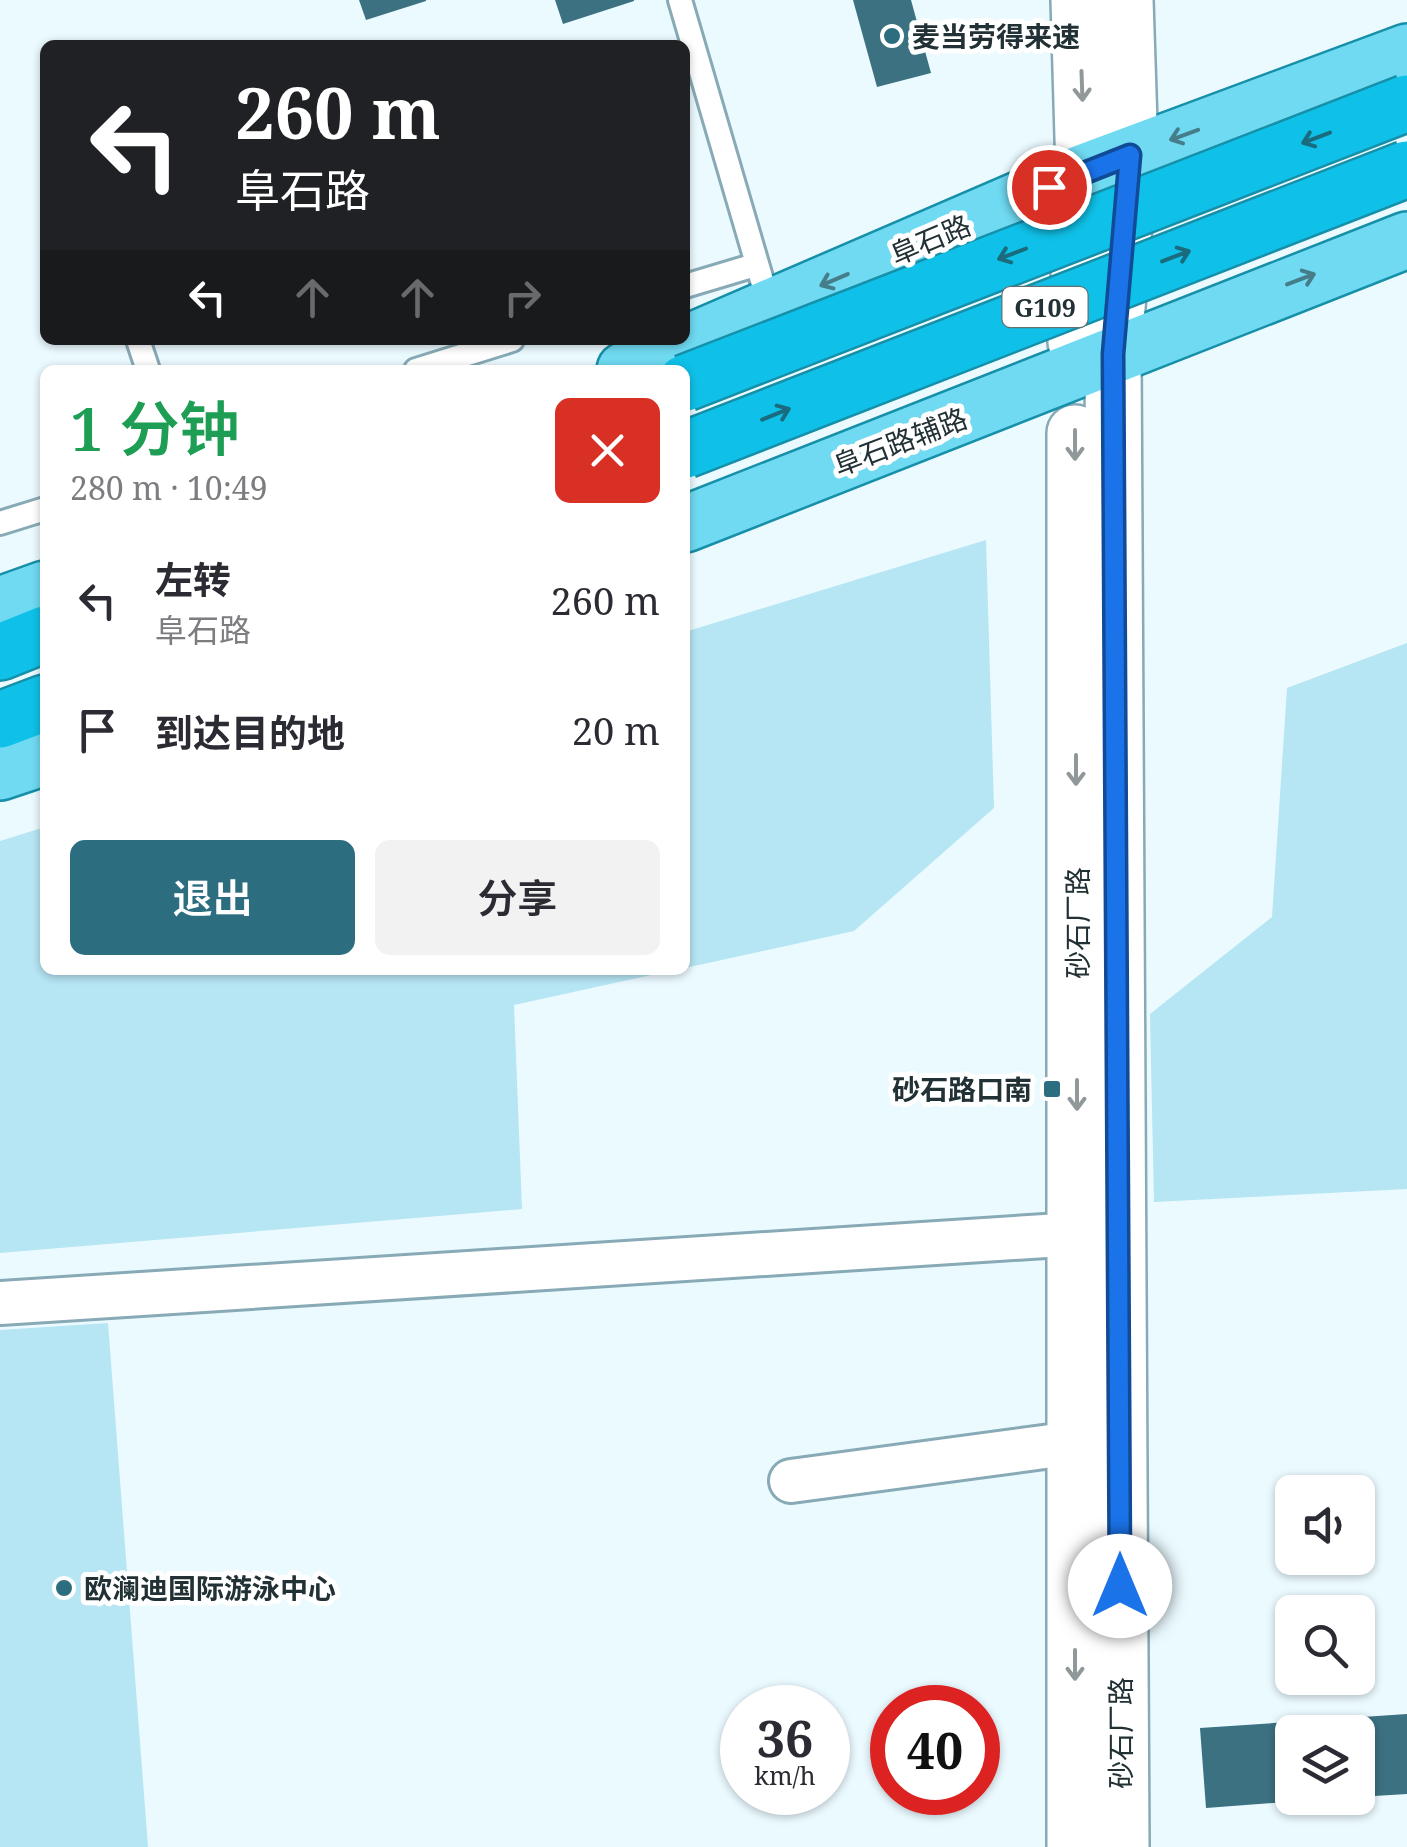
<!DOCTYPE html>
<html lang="zh">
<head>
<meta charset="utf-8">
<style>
	:root { --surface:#fff; --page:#f2f2f3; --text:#2b2b33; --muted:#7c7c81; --accent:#2c6d80 }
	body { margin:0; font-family:"Noto Serif","Noto Sans SC",serif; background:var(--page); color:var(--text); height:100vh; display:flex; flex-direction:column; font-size:38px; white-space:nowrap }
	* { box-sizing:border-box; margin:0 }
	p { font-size:32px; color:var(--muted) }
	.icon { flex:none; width:55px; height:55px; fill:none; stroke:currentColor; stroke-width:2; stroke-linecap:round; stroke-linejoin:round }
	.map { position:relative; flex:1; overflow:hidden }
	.side { position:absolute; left:40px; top:365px; width:650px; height:610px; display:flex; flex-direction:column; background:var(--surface); border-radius:15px; box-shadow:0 2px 8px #0004 }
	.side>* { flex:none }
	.banner { position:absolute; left:40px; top:40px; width:650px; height:305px; border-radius:15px; box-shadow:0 2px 8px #0004; background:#202124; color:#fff; overflow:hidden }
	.buttons { position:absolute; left:1275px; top:1475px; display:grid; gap:20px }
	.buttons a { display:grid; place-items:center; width:100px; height:100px; border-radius:15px; background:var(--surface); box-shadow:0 2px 8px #0004; font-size:50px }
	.speed { position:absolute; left:720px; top:1685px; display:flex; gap:20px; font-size:50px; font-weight:700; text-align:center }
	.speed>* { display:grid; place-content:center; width:130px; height:130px; border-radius:50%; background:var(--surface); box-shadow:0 2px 8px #0004; line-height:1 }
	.speed small { font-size:25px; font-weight:400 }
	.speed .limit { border:15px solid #d22; background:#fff; color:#111 }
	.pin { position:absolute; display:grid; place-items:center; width:85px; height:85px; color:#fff; margin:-42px; border:5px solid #fff; border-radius:50%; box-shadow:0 2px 10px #0007 }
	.me { position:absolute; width:110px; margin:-55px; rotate:0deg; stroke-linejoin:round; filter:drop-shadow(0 0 8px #0008) }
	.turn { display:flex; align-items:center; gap:35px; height:210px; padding:0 30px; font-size:45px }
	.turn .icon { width:130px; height:130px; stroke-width:2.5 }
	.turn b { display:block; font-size:70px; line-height:85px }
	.lanes { display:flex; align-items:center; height:95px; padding:0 30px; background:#0003; justify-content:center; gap:50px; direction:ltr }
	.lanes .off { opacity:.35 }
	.round { display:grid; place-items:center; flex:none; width:105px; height:105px; border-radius:15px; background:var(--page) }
	.headline { display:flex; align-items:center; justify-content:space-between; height:170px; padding:0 30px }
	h1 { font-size:60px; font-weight:600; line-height:75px; color:#1e9e55 }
	.action { display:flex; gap:20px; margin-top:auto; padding:20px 30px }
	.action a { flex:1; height:115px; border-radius:15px; background:var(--accent); color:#fff; font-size:40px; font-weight:600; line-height:115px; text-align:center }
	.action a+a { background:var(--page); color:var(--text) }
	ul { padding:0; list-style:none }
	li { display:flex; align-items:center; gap:30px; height:130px; padding:0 30px }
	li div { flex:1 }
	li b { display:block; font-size:38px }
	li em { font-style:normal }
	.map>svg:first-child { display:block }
	.green { fill:#b6e5f4 }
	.building { fill:#3c7181 }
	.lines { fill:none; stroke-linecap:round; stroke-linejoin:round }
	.lane-casing { stroke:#87aab6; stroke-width:28 }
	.street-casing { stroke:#87aab6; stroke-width:48 }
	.secondary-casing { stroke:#87aab6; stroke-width:60 }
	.primary-casing { stroke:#168fa9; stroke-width:60 }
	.highway-casing { stroke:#168fa9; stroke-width:60 }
	.lane { stroke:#fff; stroke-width:22 }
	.street { stroke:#fff; stroke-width:42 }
	.secondary { stroke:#fff; stroke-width:55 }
	.primary { stroke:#6fdaf1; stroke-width:55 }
	.highway { stroke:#0fc1e8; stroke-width:55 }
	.highway-bridge-casing { stroke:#168fa9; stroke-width:60; stroke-linecap:butt }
	.highway-bridge { stroke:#0fc1e8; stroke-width:55 }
	.oneway { stroke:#90989a }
	.oneway2 { stroke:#457d8a }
	.oneway3 { stroke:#1a6b7d }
	.route-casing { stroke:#114b97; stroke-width:25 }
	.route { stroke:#1a73e8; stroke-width:18 }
	.poi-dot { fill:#2c6d80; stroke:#fff; stroke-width:4 }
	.labels { text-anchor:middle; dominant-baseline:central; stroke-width:10; stroke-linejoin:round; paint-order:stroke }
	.shield { fill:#fff; stroke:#646f72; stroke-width:2.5 }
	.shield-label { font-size:25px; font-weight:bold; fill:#223135 }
	.poi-label { font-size:28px; font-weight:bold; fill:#223135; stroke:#fff; text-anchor:start }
	.street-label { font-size:28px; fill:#223135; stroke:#fff }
</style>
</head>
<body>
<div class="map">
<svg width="1407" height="1847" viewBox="0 0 1407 1847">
	<rect width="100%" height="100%" fill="#ebfaff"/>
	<g class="green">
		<path d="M986 540 994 808 854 931 685 968V632Z"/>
		<path d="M1407 643V1189L1154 1202 1150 1014 1272 917 1287 688Z"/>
		<path d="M45 827V970H674L514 1005 522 1209 0 1253V841Z"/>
		<path d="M108 1323 148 1847H0V1330Z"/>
	</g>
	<g class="building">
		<path d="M359 0H426V1L366 20Z"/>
		<path d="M555 0H634V1L563 24Z"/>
		<path d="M853 0H911L931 73 877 87Z"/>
		<path d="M1407 1714V1794L1358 1797V1732H1292V1798L1312 1800 1206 1808 1200 1728Z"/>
	</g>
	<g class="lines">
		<g class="lane-casing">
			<g id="lane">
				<path d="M680 0 770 308"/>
				<path d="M685 286 755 265"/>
				<path d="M138 340 148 370"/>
				<path d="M416 370 512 340"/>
				<path d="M0 523 45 509"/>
			</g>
		</g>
		<g class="street-casing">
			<g id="street">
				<path d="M0 1303 1077 1234"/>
				<path d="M791 1481 1103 1439"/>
			</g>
		</g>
		<g class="secondary-casing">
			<g id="secondary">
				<path d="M1076 342 1084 172 1079 0"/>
				<path d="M1075 433V1847"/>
				<path d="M1121 1847 1113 354 1130 155 1125 0"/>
			</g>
		</g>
		<g class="primary-casing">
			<g id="primary">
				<path d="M625 370 1084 172 1407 52"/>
				<path d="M685 524 1407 240"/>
				<path d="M0 605 45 589"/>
				<path d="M0 772 45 757"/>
			</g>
		</g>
		<g class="highway-casing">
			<g id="highway">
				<path d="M0 652 45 634"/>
				<path d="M0 720 45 703"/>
			</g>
		</g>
		<use href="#lane" class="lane"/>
		<use href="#street" class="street"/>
		<use href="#secondary" class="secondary"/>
		<use href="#primary" class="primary"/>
		<use href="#highway" class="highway"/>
		<g class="highway-bridge-casing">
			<g id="highway-bridge">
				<path d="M685 383 1407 103"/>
				<path d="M685 450 1407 169"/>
			</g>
		</g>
		<use href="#highway-bridge" class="highway-bridge"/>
	</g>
	<defs><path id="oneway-shaft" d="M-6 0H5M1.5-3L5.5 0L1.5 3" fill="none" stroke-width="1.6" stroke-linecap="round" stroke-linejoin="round" transform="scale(2.5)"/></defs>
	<g class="oneway">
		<use href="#oneway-shaft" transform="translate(1082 86) rotate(88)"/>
		<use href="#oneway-shaft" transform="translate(1075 445) rotate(90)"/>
		<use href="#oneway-shaft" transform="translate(1076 770) rotate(90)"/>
		<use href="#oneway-shaft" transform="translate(1077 1095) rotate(90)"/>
		<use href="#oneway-shaft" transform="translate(1075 1665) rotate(90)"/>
	</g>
	<g class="oneway2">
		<use href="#oneway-shaft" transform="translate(1184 135) rotate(160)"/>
		<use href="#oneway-shaft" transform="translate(1301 279) rotate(-21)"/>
		<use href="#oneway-shaft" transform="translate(834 280) rotate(157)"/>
	</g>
	<g class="oneway3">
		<use href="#oneway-shaft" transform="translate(1316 138) rotate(159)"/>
		<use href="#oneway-shaft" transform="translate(1012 254) rotate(159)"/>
		<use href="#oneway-shaft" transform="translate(1176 256) rotate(-21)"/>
		<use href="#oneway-shaft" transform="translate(776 414) rotate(-22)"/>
	</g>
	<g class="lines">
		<g class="route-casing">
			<path id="route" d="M1049 187 1130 155 1113 354 1120 1586"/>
		</g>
		<use href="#route" class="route"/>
	</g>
	<g class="poi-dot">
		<circle cx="892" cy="36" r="10"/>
		<rect x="1042" y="1079" width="20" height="20" rx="5"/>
		<circle cx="64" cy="1588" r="10"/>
	</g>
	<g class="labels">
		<rect class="shield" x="1002.5" y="287" width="85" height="40" rx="8"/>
		<g class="shield-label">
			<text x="1045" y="307">G109</text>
		</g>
		<g class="poi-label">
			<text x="912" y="36">麦当劳得来速</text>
			<text x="1032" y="1089" text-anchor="end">砂石路口南</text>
			<text x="84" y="1588">欧澜迪国际游泳中心</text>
		</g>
		<g class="street-label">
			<text transform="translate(930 239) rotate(-23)">阜石路</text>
			<text transform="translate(900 441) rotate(-21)">阜石路辅路</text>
			<text transform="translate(1077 923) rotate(-90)">砂石厂路</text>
			<text transform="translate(1120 1733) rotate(-90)">砂石厂路</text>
		</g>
	</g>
</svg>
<div class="buttons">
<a><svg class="icon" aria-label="sound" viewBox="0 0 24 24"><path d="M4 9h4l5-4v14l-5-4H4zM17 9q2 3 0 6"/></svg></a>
<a><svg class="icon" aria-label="search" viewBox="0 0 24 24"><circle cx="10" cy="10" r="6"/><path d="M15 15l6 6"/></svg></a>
<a><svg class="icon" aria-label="layers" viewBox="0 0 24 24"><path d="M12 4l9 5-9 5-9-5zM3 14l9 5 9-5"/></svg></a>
</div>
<div class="speed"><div>36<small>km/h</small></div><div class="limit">40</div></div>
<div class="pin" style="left:1049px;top:187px;background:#d93025"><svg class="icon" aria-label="arrive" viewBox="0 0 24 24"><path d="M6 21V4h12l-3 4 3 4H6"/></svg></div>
<svg class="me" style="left:1120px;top:1586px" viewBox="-20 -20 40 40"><circle r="19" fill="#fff"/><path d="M0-13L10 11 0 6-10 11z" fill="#1a73e8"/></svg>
<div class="banner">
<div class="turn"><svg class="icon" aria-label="left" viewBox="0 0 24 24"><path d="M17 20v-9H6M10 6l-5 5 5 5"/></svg><div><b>260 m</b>阜石路</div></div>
<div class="lanes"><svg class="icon" aria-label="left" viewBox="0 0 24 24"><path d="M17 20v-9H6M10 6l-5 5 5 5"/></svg><svg class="icon off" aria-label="ahead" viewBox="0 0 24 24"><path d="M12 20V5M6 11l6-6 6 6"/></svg><svg class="icon off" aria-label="ahead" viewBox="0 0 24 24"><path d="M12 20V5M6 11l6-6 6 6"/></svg><svg class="icon off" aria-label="right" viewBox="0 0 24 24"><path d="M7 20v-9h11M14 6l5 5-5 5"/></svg></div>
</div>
<section class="side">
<div class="headline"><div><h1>1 分钟</h1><p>280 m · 10:49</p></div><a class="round" style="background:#d93025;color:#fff"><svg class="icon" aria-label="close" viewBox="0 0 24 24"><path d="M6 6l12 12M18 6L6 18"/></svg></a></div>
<ul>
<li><svg class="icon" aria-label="left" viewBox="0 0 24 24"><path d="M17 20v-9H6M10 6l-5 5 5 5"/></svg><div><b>左转</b><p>阜石路</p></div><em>260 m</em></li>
<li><svg class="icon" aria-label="arrive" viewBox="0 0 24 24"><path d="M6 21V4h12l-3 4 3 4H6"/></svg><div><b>到达目的地</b></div><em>20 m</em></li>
</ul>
<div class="action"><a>退出</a><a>分享</a></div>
</section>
</div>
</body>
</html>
